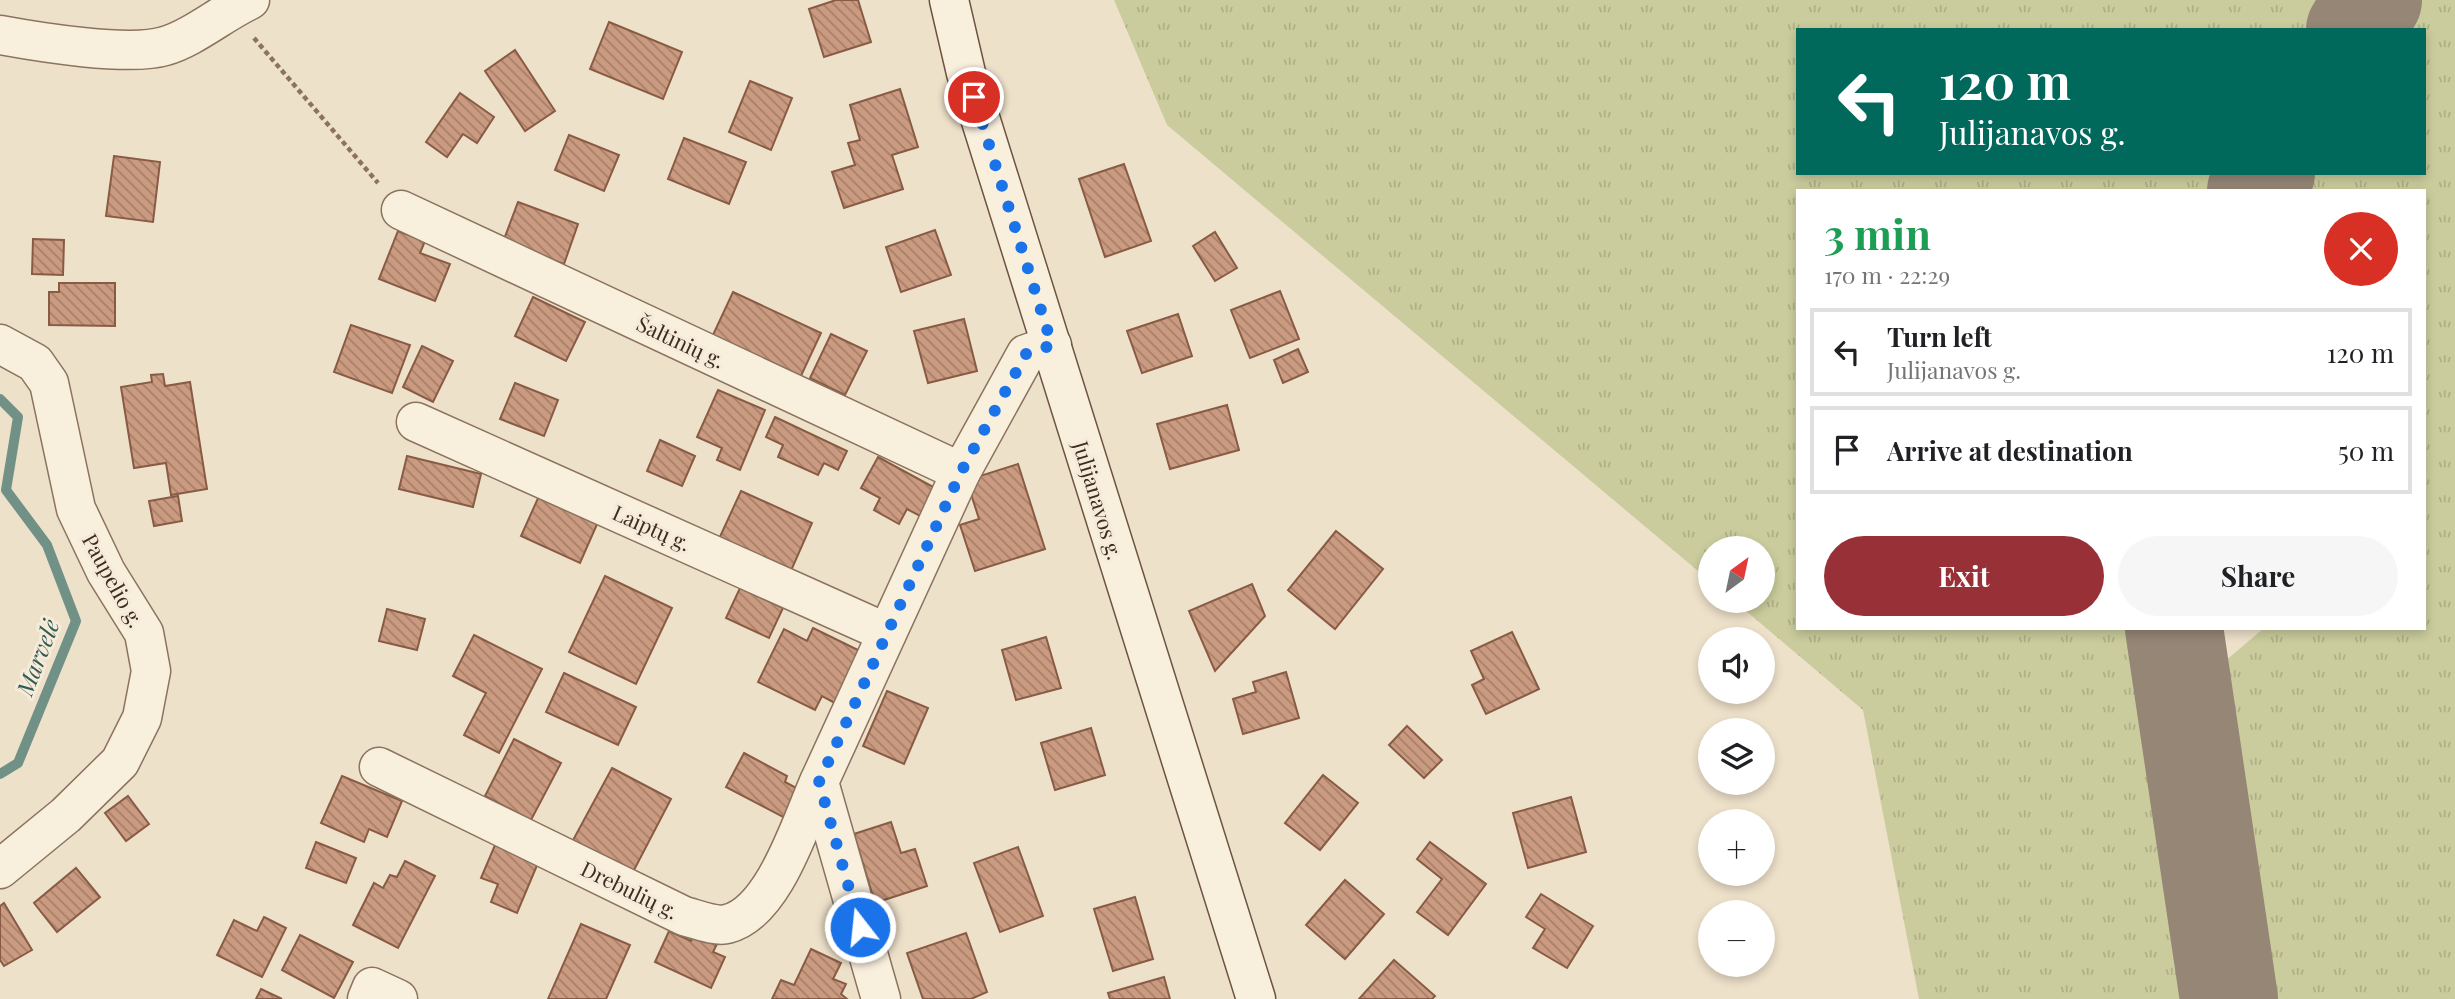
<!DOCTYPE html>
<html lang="en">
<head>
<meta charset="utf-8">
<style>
	:root { --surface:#fff; --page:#f6f6f6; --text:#202124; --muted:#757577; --line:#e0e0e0; --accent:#983038 }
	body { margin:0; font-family:"Playfair Display",serif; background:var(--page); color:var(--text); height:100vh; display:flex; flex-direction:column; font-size:26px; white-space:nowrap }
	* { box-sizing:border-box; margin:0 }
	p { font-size:23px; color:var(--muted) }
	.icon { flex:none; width:38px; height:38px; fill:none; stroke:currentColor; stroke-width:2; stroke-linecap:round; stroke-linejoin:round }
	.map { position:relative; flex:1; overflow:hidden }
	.sheet { position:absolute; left:1796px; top:189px; width:630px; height:441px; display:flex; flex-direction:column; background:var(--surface); border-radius:0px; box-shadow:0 4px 10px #0003 }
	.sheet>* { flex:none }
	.banner { position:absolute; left:1796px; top:28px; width:630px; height:147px; border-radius:0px; box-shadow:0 4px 10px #0003; background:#00695c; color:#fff; overflow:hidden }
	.needle { width:46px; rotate:33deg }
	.fabs { position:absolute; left:1698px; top:536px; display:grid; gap:14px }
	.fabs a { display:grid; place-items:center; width:77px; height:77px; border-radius:50%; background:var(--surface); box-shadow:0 4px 10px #0003; font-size:35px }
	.pin { position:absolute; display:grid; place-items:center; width:60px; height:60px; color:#fff; margin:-30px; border:4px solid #fff; border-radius:50%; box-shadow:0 2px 7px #0007 }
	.me { position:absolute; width:77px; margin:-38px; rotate:344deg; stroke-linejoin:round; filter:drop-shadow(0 0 5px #0008) }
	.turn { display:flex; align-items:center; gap:24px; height:147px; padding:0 28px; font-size:32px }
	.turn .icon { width:91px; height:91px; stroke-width:2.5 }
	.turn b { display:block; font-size:49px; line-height:60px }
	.round { display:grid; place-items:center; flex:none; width:74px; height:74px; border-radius:37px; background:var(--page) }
	.summary { display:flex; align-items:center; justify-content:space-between; height:119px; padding:0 28px }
	h1 { font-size:42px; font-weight:700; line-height:52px; color:#1e9e55 }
	.primary-button { display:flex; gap:14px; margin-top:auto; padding:14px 28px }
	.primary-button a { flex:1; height:80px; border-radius:42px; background:var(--accent); color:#fff; font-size:28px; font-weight:700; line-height:80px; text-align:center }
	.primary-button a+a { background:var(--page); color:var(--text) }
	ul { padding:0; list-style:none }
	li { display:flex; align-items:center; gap:21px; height:88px; margin:0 14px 10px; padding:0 14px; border:4px solid var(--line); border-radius:0px }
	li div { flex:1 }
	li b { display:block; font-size:26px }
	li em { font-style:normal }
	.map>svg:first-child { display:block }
	.grass { fill:url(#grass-tufts) }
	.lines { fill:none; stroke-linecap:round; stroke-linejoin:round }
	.stream { stroke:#719187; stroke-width:10 }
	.taxiway { stroke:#958676; stroke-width:98 }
	.building { fill:url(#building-back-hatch); stroke:#895b45; stroke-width:2 }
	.street-casing { stroke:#8b735e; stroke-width:41 }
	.secondary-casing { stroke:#6d5441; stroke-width:41 }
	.path { stroke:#8b735e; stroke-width:4.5; stroke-dasharray:5 3.5; stroke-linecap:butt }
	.street { stroke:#f9efdd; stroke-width:38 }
	.secondary { stroke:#f9efdd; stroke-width:38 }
	.route { stroke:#1a73e8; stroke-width:12; stroke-dasharray:0 21.6 }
	.labels { text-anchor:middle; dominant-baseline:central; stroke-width:6; stroke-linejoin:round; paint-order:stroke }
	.street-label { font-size:21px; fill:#3c2c21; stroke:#f6ebd9 }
	.water-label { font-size:23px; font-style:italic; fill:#315b55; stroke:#f6ebd9 }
</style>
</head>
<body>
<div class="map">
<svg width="2455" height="999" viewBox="0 0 2455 999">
	<defs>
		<pattern id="grass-tufts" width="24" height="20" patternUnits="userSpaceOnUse" patternTransform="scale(1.75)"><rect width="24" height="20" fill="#cacc9d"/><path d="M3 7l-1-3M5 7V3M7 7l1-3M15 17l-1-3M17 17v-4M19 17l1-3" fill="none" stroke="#aeaf87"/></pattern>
		<pattern id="building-back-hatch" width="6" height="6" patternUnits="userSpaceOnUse" patternTransform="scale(1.75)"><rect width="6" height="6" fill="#cb9b81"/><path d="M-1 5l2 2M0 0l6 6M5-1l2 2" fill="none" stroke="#a67f69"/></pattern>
	</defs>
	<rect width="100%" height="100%" fill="#eee1ca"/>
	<g class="grass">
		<path d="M1114 0H2340L2322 30H1797V173H2235L2225 191H1797V628H2125L2131 658 2154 675 2206 999H1919L1863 710 1733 600H1762V548H1710V581L1167 125Z"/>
		<path d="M2414 0H2455V999H2268L2218 667 2264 628H2424V191H2297L2307 173H2424V30H2396Z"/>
	</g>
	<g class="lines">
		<path class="stream" d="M0 399 18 417 6 490 47 545 76 621 18 763 0 774"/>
		<g class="taxiway">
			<path d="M2355 30 2373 0"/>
			<path d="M2256 191 2266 173"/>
			<path d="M2174 628 2229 999"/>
		</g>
	</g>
	<g class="building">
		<path d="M836 0H858L871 42 824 57 809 9Z"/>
		<path d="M609 22 682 52 663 99 590 69Z"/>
		<path d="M515 50 555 111 525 131 485 71Z"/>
		<path d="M750 81 792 98 771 150 729 132Z"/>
		<path d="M900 89 918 147 892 155 903 189 844 208 832 172 855 165 848 143 860 140 850 105Z"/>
		<path d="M460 93 494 117 477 143 463 134 447 157 426 142Z"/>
		<path d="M569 135 619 155 604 191 555 170Z"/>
		<path d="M684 138 746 162 729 204 668 179Z"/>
		<path d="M114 156 160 162 153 222 106 216Z"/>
		<path d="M1124 164 1151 241 1105 257 1079 179Z"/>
		<path d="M518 202 578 224 564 264 503 242Z"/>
		<path d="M935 230 951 275 901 292 886 247Z"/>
		<path d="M398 231 425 241 420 253 450 264 435 301 379 279Z"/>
		<path d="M1215 232 1237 268 1215 281 1193 246Z"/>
		<path d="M33 239 64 240 63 275 32 274Z"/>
		<path d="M59 283H115V326L49 325V292H59Z"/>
		<path d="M1280 291 1299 339 1250 358 1231 310Z"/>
		<path d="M733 292 821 333 800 378 712 337Z"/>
		<path d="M533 297 585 322 566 361 515 336Z"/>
		<path d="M1178 314 1192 356 1142 373 1127 331Z"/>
		<path d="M964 319 977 371 928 383 914 331Z"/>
		<path d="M351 325 410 345 392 393 334 372Z"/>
		<path d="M831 334 867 351 845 395 810 378Z"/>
		<path d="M422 346 453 361 433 402 403 387Z"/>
		<path d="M1298 349 1308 372 1283 383 1274 360Z"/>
		<path d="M163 374 165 386 190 382 207 489 171 495 166 463 134 468 121 387 152 382 151 375Z"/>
		<path d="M515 383 558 400 544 436 500 419Z"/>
		<path d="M718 390 765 410 740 470 717 460 722 448 697 437Z"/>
		<path d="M1227 405 1239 450 1170 469 1157 424Z"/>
		<path d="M775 417 847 451 838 470 824 463 818 475 778 457 783 445 766 437Z"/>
		<path d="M660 440 695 456 682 486 647 471Z"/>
		<path d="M407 456 481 474 473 507 399 489Z"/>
		<path d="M878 457 935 488 920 516 907 509 899 524 874 510 880 498 861 488Z"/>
		<path d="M1018 464 1045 549 975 571 960 525 979 519 971 494 980 476Z"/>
		<path d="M741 491 812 523 790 573 718 541Z"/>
		<path d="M178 496 182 521 154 526 149 501Z"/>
		<path d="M539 496 598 522 580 563 521 536Z"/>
		<path d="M1336 531 1383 569 1335 629 1288 590Z"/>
		<path d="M605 576 672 608 636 684 569 652Z"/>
		<path d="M1252 584 1265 616 1215 671 1189 611Z"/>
		<path d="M740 588 783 608 769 638 726 618Z"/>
		<path d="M387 609 425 619 417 650 379 641Z"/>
		<path d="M813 628 860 651 835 703 822 696 815 710 758 682 784 629 807 641Z"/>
		<path d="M1512 632 1539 689 1486 714 1472 685 1484 679 1471 651Z"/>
		<path d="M474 635 542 669 499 753 464 735 486 693 453 676Z"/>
		<path d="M1046 637 1061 688 1016 700 1002 650Z"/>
		<path d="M1286 672 1299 718 1243 734 1233 699 1256 692 1253 682Z"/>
		<path d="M564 673 636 707 618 745 546 712Z"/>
		<path d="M887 691 928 708 904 764 863 746Z"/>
		<path d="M1407 726 1442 760 1424 778 1389 745Z"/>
		<path d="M1091 728 1105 775 1055 790 1041 743Z"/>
		<path d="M514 739 561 763 531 820 485 796Z"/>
		<path d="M744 753 787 776 785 782 800 790 785 818 726 787Z"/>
		<path d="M612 768 671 799 632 874 572 842Z"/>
		<path d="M1323 775 1358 803 1320 850 1285 823Z"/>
		<path d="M342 776 402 801 387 837 369 829 364 842 321 823Z"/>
		<path d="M128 796 149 824 126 841 105 813Z"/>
		<path d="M1571 797 1586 852 1528 868 1513 813Z"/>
		<path d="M891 822 901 853 915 849 927 886 875 903 854 834Z"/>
		<path d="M316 842 356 858 346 883 306 868Z"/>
		<path d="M1430 842 1486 884 1448 935 1417 912 1442 879 1417 859Z"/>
		<path d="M495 845 538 863 517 913 491 902 498 884 481 878Z"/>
		<path d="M1018 847 1043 916 1000 932 974 863Z"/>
		<path d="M405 861 435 876 398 948 353 925 374 883 383 888 390 875 397 877Z"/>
		<path d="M76 868 100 897 57 932 34 903Z"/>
		<path d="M1345 880 1384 914 1345 959 1306 925Z"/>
		<path d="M1541 894 1593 926 1567 968 1533 948 1545 929 1526 917Z"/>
		<path d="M1135 897 1153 959 1113 971 1094 909Z"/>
		<path d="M4 903 32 950 4 966 0 960V906Z"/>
		<path d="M264 917 286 928 262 977 217 955 234 920 257 931Z"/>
		<path d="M581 924 630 945 606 999H548Z"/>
		<path d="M669 931 691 941 695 932 718 942 713 952 725 957 711 988 655 962Z"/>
		<path d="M966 933 987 992 971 999H923L907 953Z"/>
		<path d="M300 935 353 962 334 998 282 970Z"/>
		<path d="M811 949 841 963 833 979 846 984 841 994 847 999H772L781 980 794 985Z"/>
		<path d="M1394 960 1435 996 1432 999H1359Z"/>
		<path d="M1164 977 1170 999H1110L1108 993Z"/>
		<path d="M261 989 282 999H256Z"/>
	</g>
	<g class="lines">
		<g class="street-casing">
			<g id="street">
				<path d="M0 35C38 42 130 57 165 46 193 38 222 13 250 0"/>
				<path d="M401 210 961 472"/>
				<path d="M0 344 35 363 49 383 76 509 106 572 144 633 151 671 142 718 120 762 66 815 0 869"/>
				<path d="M416 422 887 633"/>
				<path d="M379 767 684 916C696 919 716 927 727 924 774 913 801 822 819 782"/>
				<path d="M367 999 372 987 398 999"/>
				<path d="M881 999 819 782 961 472 1026 354 1052 345"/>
			</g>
		</g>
		<g class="secondary-casing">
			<path id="secondary" d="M949 0 966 73 1256 999"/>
		</g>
		<path class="path" d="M254 38 378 183"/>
		<use href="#street" class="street"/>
		<use href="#secondary" class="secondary"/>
	</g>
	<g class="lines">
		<path class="route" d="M860 927 819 782 961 472 1026 354 1052 345 974 97"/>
	</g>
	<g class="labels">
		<g class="street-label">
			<text transform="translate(681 341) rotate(25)">Šaltinių g.</text>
			<text transform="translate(1099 500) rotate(73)">Julijanavos g.</text>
			<text transform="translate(652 527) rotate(24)">Laiptų g.</text>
			<text transform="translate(114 580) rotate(61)">Paupelio g.</text>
			<text transform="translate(630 889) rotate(26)">Drebulių g.</text>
		</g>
		<g class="water-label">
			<text transform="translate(37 657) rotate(-69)">Marvelė</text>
		</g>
	</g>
</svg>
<div class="fabs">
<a><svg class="needle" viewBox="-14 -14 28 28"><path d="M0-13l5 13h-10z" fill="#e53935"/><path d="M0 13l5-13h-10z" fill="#757577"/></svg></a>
<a><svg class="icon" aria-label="sound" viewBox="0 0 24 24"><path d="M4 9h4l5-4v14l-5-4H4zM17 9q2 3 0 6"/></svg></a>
<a><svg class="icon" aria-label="layers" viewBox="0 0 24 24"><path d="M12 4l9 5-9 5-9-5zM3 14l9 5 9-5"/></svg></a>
<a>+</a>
<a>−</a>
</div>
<div class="pin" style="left:974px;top:97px;background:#d93025"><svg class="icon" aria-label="arrive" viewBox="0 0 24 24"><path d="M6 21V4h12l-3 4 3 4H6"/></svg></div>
<svg class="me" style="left:860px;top:927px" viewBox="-20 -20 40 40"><circle r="17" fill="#1a73e8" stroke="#fff" stroke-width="3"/><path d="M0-11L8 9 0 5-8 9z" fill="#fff"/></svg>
<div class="banner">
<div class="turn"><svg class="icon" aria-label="left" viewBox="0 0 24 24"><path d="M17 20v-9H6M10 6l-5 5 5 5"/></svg><div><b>120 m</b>Julijanavos g.</div></div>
</div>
<section class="sheet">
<div class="summary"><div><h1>3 min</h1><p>170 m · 22:29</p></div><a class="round" style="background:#d93025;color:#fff"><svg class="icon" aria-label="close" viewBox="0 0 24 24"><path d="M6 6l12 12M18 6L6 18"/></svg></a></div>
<ul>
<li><svg class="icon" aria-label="left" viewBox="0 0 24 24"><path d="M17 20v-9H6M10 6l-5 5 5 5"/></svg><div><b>Turn left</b><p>Julijanavos g.</p></div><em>120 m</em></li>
<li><svg class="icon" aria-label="arrive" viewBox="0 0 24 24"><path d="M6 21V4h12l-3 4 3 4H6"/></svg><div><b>Arrive at destination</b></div><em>50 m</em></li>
</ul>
<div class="primary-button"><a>Exit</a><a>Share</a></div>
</section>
</div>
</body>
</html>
